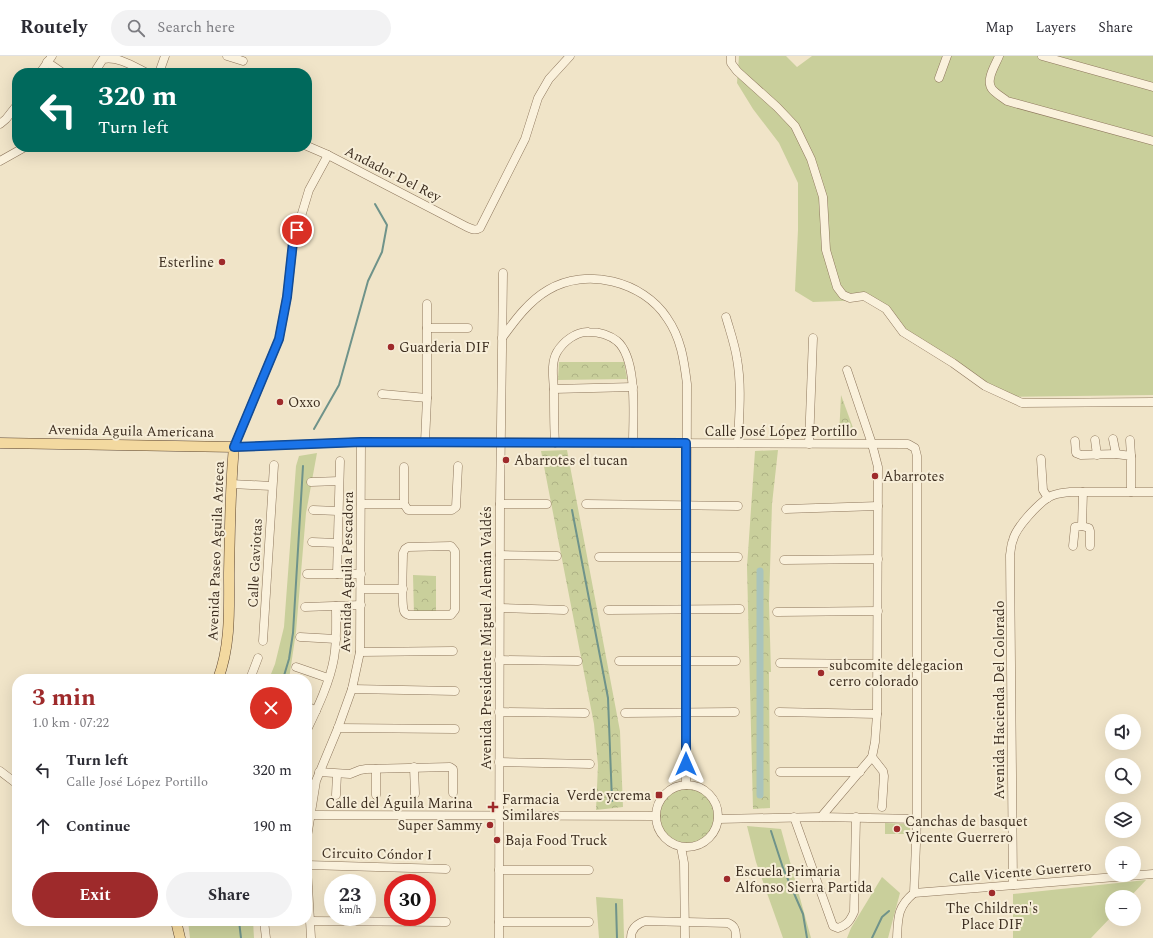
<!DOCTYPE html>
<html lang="en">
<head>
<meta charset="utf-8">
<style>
	:root { --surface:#fff; --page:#f2f2f3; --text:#2b2b33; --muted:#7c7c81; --line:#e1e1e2; --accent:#9e2a2b }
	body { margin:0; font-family:Spectral,serif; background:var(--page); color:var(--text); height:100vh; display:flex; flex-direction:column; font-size:15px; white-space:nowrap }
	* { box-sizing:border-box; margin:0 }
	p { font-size:13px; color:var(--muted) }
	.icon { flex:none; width:22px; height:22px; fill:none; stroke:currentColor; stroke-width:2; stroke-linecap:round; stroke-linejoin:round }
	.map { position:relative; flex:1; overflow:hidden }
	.sheet { position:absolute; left:12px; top:618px; width:300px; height:252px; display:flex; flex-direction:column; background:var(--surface); border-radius:16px; box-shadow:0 4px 16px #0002 }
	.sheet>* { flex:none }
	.guide { position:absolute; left:12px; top:12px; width:300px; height:84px; border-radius:16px; box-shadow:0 4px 16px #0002; background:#00695c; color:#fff; overflow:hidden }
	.tools { position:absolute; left:1105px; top:658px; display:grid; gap:8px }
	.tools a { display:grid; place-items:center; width:36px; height:36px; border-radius:50%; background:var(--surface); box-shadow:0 4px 16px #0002; font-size:20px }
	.speed { position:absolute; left:324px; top:818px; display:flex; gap:8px; font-size:20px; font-weight:700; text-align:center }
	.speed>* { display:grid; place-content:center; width:52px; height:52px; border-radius:50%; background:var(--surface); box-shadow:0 4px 16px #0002; line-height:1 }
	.speed small { font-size:10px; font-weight:400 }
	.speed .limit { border:6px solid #d22; background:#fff; color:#111 }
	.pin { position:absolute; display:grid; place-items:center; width:34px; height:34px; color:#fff; margin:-17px; border:2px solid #fff; border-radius:50%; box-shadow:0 1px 4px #0007 }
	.me { position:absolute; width:44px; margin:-22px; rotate:0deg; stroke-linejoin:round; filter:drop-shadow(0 0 3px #0008) }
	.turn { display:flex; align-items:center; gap:14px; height:84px; padding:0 20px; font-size:18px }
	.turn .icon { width:52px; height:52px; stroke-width:2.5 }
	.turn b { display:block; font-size:28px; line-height:34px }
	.round { display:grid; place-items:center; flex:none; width:42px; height:42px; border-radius:21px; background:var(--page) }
	.head { display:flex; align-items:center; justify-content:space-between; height:68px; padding:0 20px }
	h1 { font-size:24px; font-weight:700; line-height:30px; color:var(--accent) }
	.cta { display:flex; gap:8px; margin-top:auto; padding:8px 20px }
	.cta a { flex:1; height:46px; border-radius:24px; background:var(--accent); color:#fff; font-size:16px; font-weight:700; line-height:46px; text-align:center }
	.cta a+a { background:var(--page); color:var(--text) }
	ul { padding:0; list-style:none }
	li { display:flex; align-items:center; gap:12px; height:56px; padding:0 20px }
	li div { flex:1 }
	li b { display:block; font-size:15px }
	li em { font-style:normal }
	header { display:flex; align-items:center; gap:24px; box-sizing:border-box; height:56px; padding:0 20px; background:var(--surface); border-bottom:1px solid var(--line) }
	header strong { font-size:19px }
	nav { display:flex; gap:22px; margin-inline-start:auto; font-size:14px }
	.search { width:280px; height:36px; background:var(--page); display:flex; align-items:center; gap:10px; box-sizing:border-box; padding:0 14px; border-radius:22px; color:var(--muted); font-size:15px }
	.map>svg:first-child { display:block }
	.grass { fill:#c9cf9b }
	.park { fill:url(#park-crowns) }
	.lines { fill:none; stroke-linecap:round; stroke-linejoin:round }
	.stream { stroke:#6f938a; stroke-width:2 }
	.canal { stroke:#a9c4bc; stroke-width:7 }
	.minor-casing { stroke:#8d765c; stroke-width:9 }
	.major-casing { stroke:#5b4430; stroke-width:11 }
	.minor { stroke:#faf1dc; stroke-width:8 }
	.major { stroke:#f3d9a0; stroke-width:10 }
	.route-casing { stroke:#114b97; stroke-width:10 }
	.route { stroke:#1a73e8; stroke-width:7 }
	.poi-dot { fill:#9e2a2b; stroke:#f7eed8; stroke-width:1.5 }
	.labels { text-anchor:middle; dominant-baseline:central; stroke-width:4; stroke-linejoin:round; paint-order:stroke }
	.street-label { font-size:14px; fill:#3d2e20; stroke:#f7eed8 }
	.poi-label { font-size:14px; fill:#3d2e20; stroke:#f7eed8; text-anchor:start }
</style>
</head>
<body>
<header>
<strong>Routely</strong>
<div class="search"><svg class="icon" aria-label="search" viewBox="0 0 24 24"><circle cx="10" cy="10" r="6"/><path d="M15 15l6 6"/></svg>Search here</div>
<nav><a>Map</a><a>Layers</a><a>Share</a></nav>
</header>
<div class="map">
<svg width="1153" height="882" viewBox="0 0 1153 882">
	<defs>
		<pattern id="park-crowns" width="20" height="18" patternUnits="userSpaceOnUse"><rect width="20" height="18" fill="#c9cf9b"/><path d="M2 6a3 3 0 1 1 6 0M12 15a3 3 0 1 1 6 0" fill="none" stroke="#aeb285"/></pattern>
	</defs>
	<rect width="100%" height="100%" fill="#f0e4c8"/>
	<g class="grass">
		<path d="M739 0H786L797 11 812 0H1153V339L1006 341 903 273 868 244 813 246 795 235 798 174V127L779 87 753 53 737 27Z"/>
		<path d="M317 397 306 457 296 576 289 623H269L275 608 284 571 296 410 299 400Z"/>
		<path d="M885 767 910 768V778H885Z"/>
		<path d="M747 770 781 773 811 882H783L756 806Z"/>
		<path d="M882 821 900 837 888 882H847L851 872Z"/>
		<path d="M1146 824 1130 841H1112V860L1091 882H1013V838Z"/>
		<path d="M596 841 623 843 624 882H599Z"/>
		<path d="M188 865H253L254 882H190Z"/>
	</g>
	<g class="park">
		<path d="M559 306H624L627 323 558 324Z"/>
		<path d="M841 339 856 380H839Z"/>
		<path d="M567 394 620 675 623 751 596 754 598 709 594 668 541 395Z"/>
		<path d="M778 394 772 448 769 547 771 616H769L770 752 753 753 747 511 755 395Z"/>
		<path d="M413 519 436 520V559H414Z"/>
		<circle cx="687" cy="760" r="28"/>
	</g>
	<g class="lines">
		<g class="stream">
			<path d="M314 373 339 329 368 225 382 196 387 169 375 148"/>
			<path d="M572 454 608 642 612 745"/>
			<path d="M283 623 289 603 293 577 303 410"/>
			<path d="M771 775 783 812 803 858 807 882"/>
			<path d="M616 848 617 882"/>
			<path d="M239 865 241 882"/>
			<path d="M872 882 882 861 889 855"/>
		</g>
		<path class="canal" d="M760 515V739"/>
		<g class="minor-casing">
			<g id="minor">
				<path d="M227 0 243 5"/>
				<path d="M731 0V7L737 15 777 51 795 70 811 103 823 141 826 194 837 231 843 239 850 242 864 240 886 253 903 276 953 307 985 330 1022 347 1153 346"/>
				<path d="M999 0C996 8 985 24 992 33 995 37 1002 41 1007 45L1153 85"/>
				<path d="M1042 0 1153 31"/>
				<path d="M47 6 63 17"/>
				<path d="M40 17 52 0"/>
				<path d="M94 17 103 3C118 0 133 10 147 17"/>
				<path d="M159 17 165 0"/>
				<path d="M939 22 947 0"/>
				<path d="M0 68 6 63 17 49"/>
				<path d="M307 90 328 99 467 171C472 173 475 175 480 172L525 83 538 42 549 23 570 0"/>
				<path d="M328 99 309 134 293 187 287 241 279 283 234 391 361 386H425L908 388 915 392 917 400V763L914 837C897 851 898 862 897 882"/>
				<path d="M0 105 25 91"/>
				<path d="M726 261C730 275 735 289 737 303 742 331 739 360 738 387"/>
				<path d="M427 272H468"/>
				<path d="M502 282C515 264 529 245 548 234 586 211 643 225 667 262 681 282 684 304 687 328L686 729"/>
				<path d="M554 333 633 331"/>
				<path d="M382 338 427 342"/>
				<path d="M1113 383 1116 398"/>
				<path d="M1095 384 1097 399"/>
				<path d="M1130 384 1131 400"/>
				<path d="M1075 385 1076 397 1081 399 1116 398 1131 400V436"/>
				<path d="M425 386 427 342V248"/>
				<path d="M555 387C554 371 554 354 554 338 554 325 550 308 557 296 563 286 576 275 589 276 599 276 608 278 617 285 638 303 633 361 633 387"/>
				<path d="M809 388 813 282"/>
				<path d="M1041 403 1043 434 1048 442"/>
				<path d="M404 411V448L408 454H452L456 451 458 410"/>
				<path d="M311 426 339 425"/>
				<path d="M231 428 272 430"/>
				<path d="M361 448H404"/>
				<path d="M500 448H547"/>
				<path d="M586 448 738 450"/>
				<path d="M786 453 878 450"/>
				<path d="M313 454 338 455"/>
				<path d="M1082 470 1083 436"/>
				<path d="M312 486 338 487"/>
				<path d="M451 490 455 495V554L451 559H409C406 558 405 558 404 555 401 548 403 507 403 497L405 493 408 491Z"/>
				<path d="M1073 490 1075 471 1082 470 1089 472 1090 475V490"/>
				<path d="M500 499 557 500"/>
				<path d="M599 501H738"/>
				<path d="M784 504 878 503"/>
				<path d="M307 518H361"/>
				<path d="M337 518 340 405"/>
				<path d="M361 533H403"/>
				<path d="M305 551 361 549"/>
				<path d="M500 552 564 554"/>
				<path d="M608 554 740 553"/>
				<path d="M777 556 878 555"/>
				<path d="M300 581 336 583"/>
				<path d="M263 585 274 409"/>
				<path d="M360 596 453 595"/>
				<path d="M499 604 578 605"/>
				<path d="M619 605H736"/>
				<path d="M780 607 877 608"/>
				<path d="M296 611 328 622"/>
				<path d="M250 623 258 602"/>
				<path d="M352 633 455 635"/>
				<path d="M307 650 316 655"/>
				<path d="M499 656 585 657"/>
				<path d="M779 656 877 658"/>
				<path d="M625 657 735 656"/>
				<path d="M338 672 455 673"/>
				<path d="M307 674C317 653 330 626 334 602 337 585 336 568 336 550"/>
				<path d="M872 701 883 715 884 720 882 751"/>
				<path d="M499 706 590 708"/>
				<path d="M414 711 415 738"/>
				<path d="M0 715 17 728"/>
				<path d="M319 716 350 718 360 714 366 713 450 711 453 713V737"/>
				<path d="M780 716H860"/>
				<circle cx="687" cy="760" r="31"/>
				<path d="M336 739 337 718"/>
				<path d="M376 739V713"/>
				<path d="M310 759 656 760"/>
				<path d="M794 761 833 870 838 872C847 869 850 865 854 856L856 761"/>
				<path d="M821 761 872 701 875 686 877 658 878 411 872 388 847 314"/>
				<path d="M718 763 821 761 917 763"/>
				<path d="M307 781 316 725 338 672 352 633 360 596 361 386"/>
				<path d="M681 791 684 807 685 882"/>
				<path d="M307 809 446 813"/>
				<path d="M307 813 311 882"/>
				<path d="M499 814H589"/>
				<path d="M1013 829 1010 499C1011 494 1011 488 1013 484 1016 471 1038 448 1049 441 1056 437 1063 437 1070 436H1153"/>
				<path d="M914 837 1153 818"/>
				<path d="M264 865 266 882"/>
				<path d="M310 865 446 866"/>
				<path d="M499 866H589"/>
				<path d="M499 882 500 448 503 217"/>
				<path d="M631 882C631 873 636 868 645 865L728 867C735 870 736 874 736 882"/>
			</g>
		</g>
		<g class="major-casing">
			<g id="major">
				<path d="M0 387 234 391C230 433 230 474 229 517 229 552 231 589 218 623"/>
				<path d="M176 865 180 882"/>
			</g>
		</g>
		<use href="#minor" class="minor"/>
		<use href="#major" class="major"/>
	</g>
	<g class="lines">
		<g class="route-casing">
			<path id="route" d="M297 174 293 186 287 241 279 283 234 391 361 386 686 387V708"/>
		</g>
		<use href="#route" class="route"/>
	</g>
	<g class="poi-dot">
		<circle cx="222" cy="206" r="4"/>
		<circle cx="391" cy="291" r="4"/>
		<circle cx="280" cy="346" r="4"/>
		<circle cx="506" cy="404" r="4"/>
		<circle cx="875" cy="420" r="4"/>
		<circle cx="821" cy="617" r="4"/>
		<rect x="655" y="735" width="8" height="8" rx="2"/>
		<path d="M491 745h4v4h4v4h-4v4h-4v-4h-4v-4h4z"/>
		<circle cx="490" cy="769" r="4"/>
		<circle cx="897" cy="773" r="4"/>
		<circle cx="497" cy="784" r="4"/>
		<circle cx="727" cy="823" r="4"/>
		<circle cx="992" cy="837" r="4"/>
	</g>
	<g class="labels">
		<g class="street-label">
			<text transform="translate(393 118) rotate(27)">Andador Del Rey</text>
			<text transform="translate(131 375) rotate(1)">Avenida Aguila Americana</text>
			<text x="781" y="375">Calle José López Portillo</text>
			<text transform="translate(216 495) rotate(-88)">Avenida Paseo Aguila Azteca</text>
			<text transform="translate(255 507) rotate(-87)">Calle Gaviotas</text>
			<text transform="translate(347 516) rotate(-89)">Avenida Aguila Pescadora</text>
			<text transform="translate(486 582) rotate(-90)">Avenida Presidente Miguel Alemán Valdés</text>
			<text transform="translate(999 644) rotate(-90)">Avenida Hacienda Del Colorado</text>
			<text x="399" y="747">Calle del Águila Marina</text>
			<text transform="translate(377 798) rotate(1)">Circuito Cóndor I</text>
			<text transform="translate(1020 816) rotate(-5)">Calle Vicente Guerrero</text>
		</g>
		<g class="poi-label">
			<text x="214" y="206" text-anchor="end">Esterline</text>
			<text x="399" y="291">Guarderia DIF</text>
			<text x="288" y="346">Oxxo</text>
			<text x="514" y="404">Abarrotes el tucan</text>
			<text x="883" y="420">Abarrotes</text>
			<text x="829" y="609">subcomite delegacion<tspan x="829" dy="16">cerro colorado</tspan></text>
			<text x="651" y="739" text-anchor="end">Verde ycrema</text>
			<text x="502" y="743">Farmacia<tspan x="502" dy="16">Similares</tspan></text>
			<text x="905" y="765">Canchas de basquet<tspan x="905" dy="16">Vicente Guerrero</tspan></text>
			<text x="482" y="769" text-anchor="end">Super Sammy</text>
			<text x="505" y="784">Baja Food Truck</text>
			<text x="735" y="815">Escuela Primaria<tspan x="735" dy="16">Alfonso Sierra Partida</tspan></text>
			<text x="992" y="852" text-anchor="middle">The Children's<tspan x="992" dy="16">Place DIF</tspan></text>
		</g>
	</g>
</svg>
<div class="tools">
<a><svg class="icon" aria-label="sound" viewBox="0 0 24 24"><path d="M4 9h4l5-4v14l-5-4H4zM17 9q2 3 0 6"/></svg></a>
<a><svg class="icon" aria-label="search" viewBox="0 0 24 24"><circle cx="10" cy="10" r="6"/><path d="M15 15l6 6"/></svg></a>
<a><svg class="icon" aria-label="layers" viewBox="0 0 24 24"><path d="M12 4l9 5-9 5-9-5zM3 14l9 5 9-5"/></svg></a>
<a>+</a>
<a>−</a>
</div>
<div class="speed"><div>23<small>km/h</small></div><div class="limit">30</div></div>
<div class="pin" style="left:297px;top:174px;background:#d93025"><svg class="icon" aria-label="arrive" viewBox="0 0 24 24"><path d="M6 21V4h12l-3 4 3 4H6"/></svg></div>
<svg class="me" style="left:686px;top:708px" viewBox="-20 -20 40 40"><path d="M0-17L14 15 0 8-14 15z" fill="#1a73e8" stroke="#fff" stroke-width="4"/></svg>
<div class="guide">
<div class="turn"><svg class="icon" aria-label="left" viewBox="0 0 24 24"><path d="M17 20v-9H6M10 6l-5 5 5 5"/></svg><div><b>320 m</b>Turn left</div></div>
</div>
<section class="sheet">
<div class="head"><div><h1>3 min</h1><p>1.0 km · 07:22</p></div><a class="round" style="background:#d93025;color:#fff"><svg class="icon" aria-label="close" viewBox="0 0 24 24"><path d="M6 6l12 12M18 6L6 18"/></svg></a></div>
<ul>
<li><svg class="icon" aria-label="left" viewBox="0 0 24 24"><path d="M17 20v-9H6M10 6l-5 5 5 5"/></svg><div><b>Turn left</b><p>Calle José López Portillo</p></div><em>320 m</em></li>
<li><svg class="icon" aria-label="ahead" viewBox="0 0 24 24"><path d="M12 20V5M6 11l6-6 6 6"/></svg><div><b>Continue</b></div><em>190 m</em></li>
</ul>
<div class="cta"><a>Exit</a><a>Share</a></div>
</section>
</div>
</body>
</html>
